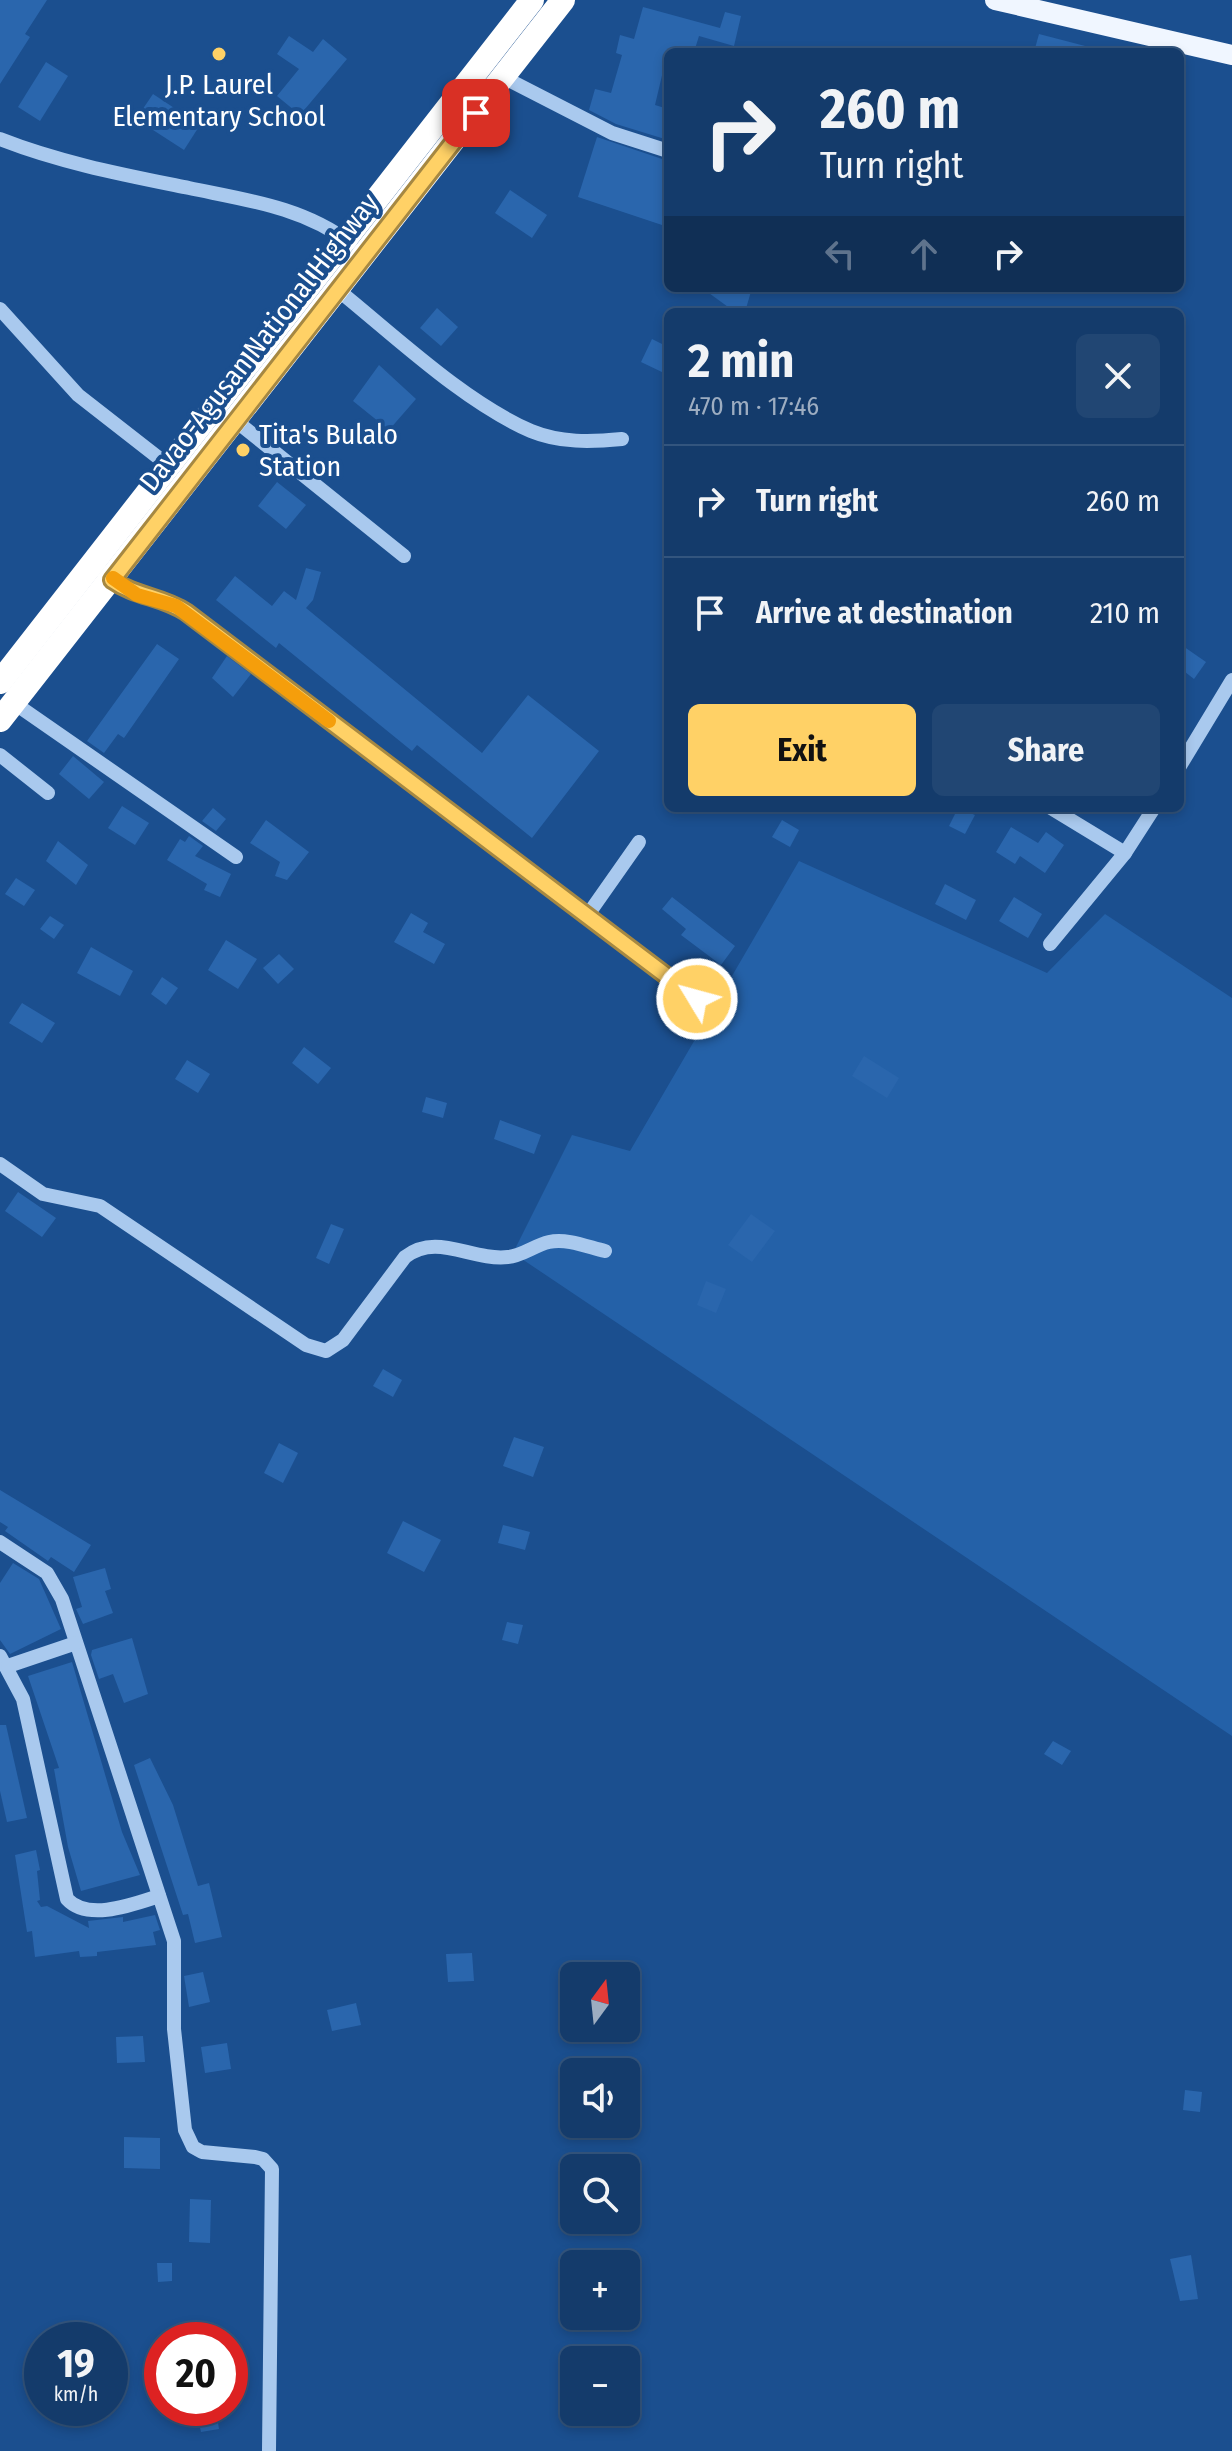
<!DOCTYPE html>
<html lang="en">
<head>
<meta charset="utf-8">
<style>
	:root { --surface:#143b6b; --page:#214673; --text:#f1f3f6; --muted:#9dadc1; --line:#33557e; --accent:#ffd166 }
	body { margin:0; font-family:"Fira Sans Condensed",sans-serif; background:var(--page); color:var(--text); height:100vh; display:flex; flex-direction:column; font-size:30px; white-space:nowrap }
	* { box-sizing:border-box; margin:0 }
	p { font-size:26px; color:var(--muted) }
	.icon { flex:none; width:44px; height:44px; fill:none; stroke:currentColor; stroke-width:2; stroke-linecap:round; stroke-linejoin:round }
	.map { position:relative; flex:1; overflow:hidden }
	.drawer { position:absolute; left:664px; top:308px; width:520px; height:504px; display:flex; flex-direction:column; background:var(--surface); border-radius:12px; box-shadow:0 4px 12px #0003,0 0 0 2px var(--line) }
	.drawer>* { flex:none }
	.hud { position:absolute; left:664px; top:48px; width:520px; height:244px; border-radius:12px; box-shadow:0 4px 12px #0003,0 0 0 2px var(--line); background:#143b6b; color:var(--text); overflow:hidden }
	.needle { width:52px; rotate:15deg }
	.fabs { position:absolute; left:560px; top:1962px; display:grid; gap:16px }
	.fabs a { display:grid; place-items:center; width:80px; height:80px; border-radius:12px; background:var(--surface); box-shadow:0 4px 12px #0003,0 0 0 2px var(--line); font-size:40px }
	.speed { position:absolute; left:24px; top:2322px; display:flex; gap:16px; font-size:40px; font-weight:700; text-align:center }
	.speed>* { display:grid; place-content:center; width:104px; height:104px; border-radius:50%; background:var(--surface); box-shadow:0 4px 12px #0003,0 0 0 2px var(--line); line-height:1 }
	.speed small { font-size:20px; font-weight:400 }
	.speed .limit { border:12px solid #d22; background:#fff; color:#111 }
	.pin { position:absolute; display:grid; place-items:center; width:68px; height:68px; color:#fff; margin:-34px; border-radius:16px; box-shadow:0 4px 12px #0006 }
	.me { position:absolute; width:88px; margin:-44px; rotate:307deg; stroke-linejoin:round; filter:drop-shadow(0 0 6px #0008) }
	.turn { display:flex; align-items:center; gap:28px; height:168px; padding:0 24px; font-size:36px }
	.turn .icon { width:104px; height:104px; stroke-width:2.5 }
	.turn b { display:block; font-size:56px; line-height:68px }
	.lanes { display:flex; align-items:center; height:76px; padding:0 24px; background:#0003; justify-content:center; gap:40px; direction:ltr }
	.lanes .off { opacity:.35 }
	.round { display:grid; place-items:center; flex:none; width:84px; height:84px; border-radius:12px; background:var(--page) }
	.overview { display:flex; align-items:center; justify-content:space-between; height:136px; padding:0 24px }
	h1 { font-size:48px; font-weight:700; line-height:60px }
	.button { display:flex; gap:16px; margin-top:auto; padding:16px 24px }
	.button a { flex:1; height:92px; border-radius:12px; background:var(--accent); color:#111; font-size:32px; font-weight:700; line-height:92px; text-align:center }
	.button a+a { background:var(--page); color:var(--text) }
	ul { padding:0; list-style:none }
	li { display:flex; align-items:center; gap:24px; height:112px; padding:0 24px; border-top:2px solid var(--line) }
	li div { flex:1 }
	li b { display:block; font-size:30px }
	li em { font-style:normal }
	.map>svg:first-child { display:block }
	.green { fill:#2461a8 }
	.building { fill:#2a66ad }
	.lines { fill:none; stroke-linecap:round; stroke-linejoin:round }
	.minor { stroke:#a9c9ee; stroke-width:14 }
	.major { stroke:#f0f6ff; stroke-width:20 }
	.highway { stroke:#fff; stroke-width:24 }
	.route-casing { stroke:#a68842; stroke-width:20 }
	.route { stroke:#ffd166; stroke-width:14 }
	.slow { stroke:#f59e0b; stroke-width:14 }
	.poi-dot { fill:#ffd166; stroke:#1b4f8f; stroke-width:3 }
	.labels { text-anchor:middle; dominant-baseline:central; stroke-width:8; stroke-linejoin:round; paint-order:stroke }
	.poi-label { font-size:28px; fill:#fff; stroke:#1b4f8f }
	.street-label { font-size:28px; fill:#fff; stroke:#1b4f8f }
</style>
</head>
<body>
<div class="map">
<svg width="1232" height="2451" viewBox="0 0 1232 2451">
	<rect width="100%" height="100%" fill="#1b4f8f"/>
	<path class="green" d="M799 861 1047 973 1105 914 1232 998V1736L513 1253 572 1135 630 1151Z"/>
	<g class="building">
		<path d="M0 0H47L25 34 30 37 0 84Z"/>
		<path d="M643 7 720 28 725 12 741 16 734 46 699 36 694 52H668V68L664 67 655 105 668 109V140L616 124 589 110 595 89 611 93 622 55 616 53 620 35 634 39Z"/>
		<path d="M1039 34 1089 47V52H1034Z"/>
		<path d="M289 36 313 52 323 39 347 59 300 115 277 96 299 69 277 54Z"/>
		<path d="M46 62 68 76 40 121 18 107Z"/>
		<path d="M153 94 200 125 184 150 136 119Z"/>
		<path d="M597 137 668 161V227L578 197Z"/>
		<path d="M510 190 547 215 532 238 495 213Z"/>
		<path d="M702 288H752L745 312H735Z"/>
		<path d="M437 308 458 327 441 346 420 328Z"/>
		<path d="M652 339 668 347 664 373 641 362Z"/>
		<path d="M379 365 416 399 389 430 353 401Z"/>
		<path d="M277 482 306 505 286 529 258 506Z"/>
		<path d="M306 568 321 572 313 600 306 608 482 753 528 695 599 751 532 838 417 745 412 751 279 643 276 648 216 600 235 576 272 606 284 591 296 600Z"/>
		<path d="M157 644 179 659 124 738 118 734 104 753 87 741Z"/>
		<path d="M1180 644 1206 662 1194 679 1180 668Z"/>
		<path d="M227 656 251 674 233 697 212 678Z"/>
		<path d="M73 756 104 782 89 799 59 774Z"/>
		<path d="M122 806 149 823 135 845 108 828Z"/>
		<path d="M213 808 226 819 216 831 202 821Z"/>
		<path d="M958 808 975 815 965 834 949 826Z"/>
		<path d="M266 820 309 852 287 880 275 876 280 862 250 843Z"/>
		<path d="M782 820 799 830 790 847 772 837Z"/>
		<path d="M1011 827 1038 843 1046 832 1064 845 1045 873 1020 856 1015 864 996 852Z"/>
		<path d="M189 836 203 846 195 856 231 874 220 897 204 890 207 884 167 860 180 839 185 842Z"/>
		<path d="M58 841 88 865 76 885 46 861Z"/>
		<path d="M16 878 35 890 24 906 5 894Z"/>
		<path d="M945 884 976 900 966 920 935 904Z"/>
		<path d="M672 897 735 946 721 965 681 935 686 929 662 909Z"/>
		<path d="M1014 897 1042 914 1028 938 999 921Z"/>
		<path d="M411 913 428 923 423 932 445 944 434 964 394 942Z"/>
		<path d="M50 916 64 925 54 939 40 929Z"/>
		<path d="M226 940 257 959 238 989 208 970Z"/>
		<path d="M91 947 133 971 120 996 77 973Z"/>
		<path d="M279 954 294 969 278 984 263 968Z"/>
		<path d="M162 977 178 988 166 1005 151 994Z"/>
		<path d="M22 1003 55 1023 42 1043 9 1023Z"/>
		<path d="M304 1047 331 1068 318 1084 292 1063Z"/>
		<path d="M864 1056 899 1078 887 1098 852 1076Z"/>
		<path d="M187 1060 210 1074 198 1093 175 1079Z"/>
		<path d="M426 1097 447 1103 443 1118 422 1112Z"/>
		<path d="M500 1120 541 1135 534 1154 494 1139Z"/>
		<path d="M18 1192 56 1218 42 1237 5 1211Z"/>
		<path d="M751 1214 775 1231 752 1262 728 1245Z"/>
		<path d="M331 1224 344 1229 329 1264 316 1258Z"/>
		<path d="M706 1281 726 1289 716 1313 697 1305Z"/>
		<path d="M383 1369 402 1380 393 1397 373 1386Z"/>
		<path d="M514 1437 544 1447 533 1477 503 1466Z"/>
		<path d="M279 1443 298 1453 283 1483 264 1473Z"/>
		<path d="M0 1490 91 1545 74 1572 51 1557 48 1561 5 1531 8 1527 0 1522Z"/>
		<path d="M403 1521 441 1540 424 1572 387 1553Z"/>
		<path d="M503 1525 530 1532 525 1550 498 1543Z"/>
		<path d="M13 1563 39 1579 61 1629 10 1654 0 1640V1583Z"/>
		<path d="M105 1568 111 1589 105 1591 113 1613 83 1624 76 1609 82 1607 73 1577Z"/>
		<path d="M507 1622 523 1625 518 1644 502 1640Z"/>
		<path d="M132 1638 148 1694 124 1703 113 1674 99 1679 91 1655 92 1650Z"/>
		<path d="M72 1662 122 1832 140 1875 81 1891 68 1847 54 1769 59 1768 28 1676Z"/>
		<path d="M0 1725H6L27 1818 7 1822 0 1791Z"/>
		<path d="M1053 1741 1071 1751 1062 1765 1044 1754Z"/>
		<path d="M150 1758 173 1805 198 1886 209 1883 222 1937 195 1943 188 1914 183 1915 134 1765Z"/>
		<path d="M36 1850 40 1870 37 1871 40 1900 37 1901 41 1907 47 1906 89 1928 88 1921 123 1917V1922L155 1915 160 1930 153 1932 156 1945 97 1952V1956L80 1957 79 1951 35 1957 32 1931 27 1932 15 1855Z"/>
		<path d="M472 1953 474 1981 448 1982 446 1954Z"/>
		<path d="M203 1972 210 2002 189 2007 184 1976Z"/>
		<path d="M356 2003 361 2025 332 2031 327 2010Z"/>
		<path d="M143 2036 145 2062 117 2063 116 2037Z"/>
		<path d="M227 2043 231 2069 205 2073 201 2047Z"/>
		<path d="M1185 2090 1202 2092 1200 2112 1183 2110Z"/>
		<path d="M124 2137 160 2138V2169L124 2168Z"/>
		<path d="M190 2199 211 2200 210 2243 189 2242Z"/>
		<path d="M1191 2255 1198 2299 1180 2301 1170 2259Z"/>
		<path d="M157 2263H172V2281L158 2282Z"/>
		<path d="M216 2410 219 2429 201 2432 197 2414Z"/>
	</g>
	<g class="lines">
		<g class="minor">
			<path d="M499 75 612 133 668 151"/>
			<path d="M0 139C61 163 125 175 189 188 246 200 303 207 350 243"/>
			<path d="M338 290C395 336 464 402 531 431 560 443 591 442 622 439"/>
			<path d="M0 309 78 395 169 466"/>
			<path d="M236 421 404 556"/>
			<path d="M105 574 129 592 168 602 186 612 697 999"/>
			<path d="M14 703 236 857"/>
			<path d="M0 755 48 793"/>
			<path d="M1180 766 1232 680"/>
			<path d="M1051 808 1125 853"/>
			<path d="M587 916 639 842"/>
			<path d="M1050 944 1125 853 1154 808"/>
			<path d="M0 1164 43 1194 100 1206 306 1345 326 1351 343 1340 405 1257C437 1232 471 1261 508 1257 522 1256 535 1245 549 1242 567 1238 588 1247 605 1251"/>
			<path d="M0 1542 47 1573 62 1599 174 1941V2029L185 2130 193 2147 202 2152 255 2157 263 2159 272 2169 269 2451"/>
			<path d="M0 1656 23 1699 67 1899C88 1922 134 1904 159 1896"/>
			<path d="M8 1666 76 1643"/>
		</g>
		<path class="major" d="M995 0 1232 55"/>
		<g class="highway">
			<path d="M0 682 532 0"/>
			<path d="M0 720 563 0"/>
		</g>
	</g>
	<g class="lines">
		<g class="route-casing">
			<path id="route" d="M476 113 112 580C136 597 162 596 186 612L697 999"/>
		</g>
		<use href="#route" class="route"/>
		<path class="slow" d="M113 578 137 595 176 606 329 721"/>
	</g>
	<g class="poi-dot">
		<circle cx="219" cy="54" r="8"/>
		<circle cx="243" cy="450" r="8"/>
	</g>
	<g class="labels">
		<g class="poi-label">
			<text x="219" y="84">J.P. Laurel<tspan x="219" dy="32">Elementary School</tspan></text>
			<text x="259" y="434" text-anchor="start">Tita's Bulalo<tspan x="259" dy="32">Station</tspan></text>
		</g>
		<g class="street-label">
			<text transform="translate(259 342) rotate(-52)">Davao-Agusan National Highway</text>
		</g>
	</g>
</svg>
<div class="fabs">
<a><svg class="needle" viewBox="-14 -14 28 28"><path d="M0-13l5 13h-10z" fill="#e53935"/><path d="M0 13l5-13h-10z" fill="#9dadc1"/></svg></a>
<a><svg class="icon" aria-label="sound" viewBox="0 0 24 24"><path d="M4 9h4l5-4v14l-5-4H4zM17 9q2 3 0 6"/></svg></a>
<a><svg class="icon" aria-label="search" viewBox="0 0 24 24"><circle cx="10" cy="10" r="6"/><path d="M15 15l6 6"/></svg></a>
<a>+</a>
<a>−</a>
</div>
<div class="speed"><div>19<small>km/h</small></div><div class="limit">20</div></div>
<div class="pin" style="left:476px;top:113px;background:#d93025"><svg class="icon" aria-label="arrive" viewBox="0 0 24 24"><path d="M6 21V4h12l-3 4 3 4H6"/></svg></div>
<svg class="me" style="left:697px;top:999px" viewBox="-20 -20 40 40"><circle r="17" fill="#ffd166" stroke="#fff" stroke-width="3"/><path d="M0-11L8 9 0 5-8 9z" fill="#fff"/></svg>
<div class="hud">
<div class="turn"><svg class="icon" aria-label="right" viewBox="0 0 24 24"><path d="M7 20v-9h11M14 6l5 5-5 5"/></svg><div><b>260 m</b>Turn right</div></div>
<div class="lanes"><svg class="icon off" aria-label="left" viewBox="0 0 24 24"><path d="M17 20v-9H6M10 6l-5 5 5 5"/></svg><svg class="icon off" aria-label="ahead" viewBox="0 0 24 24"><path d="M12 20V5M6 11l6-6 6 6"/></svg><svg class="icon" aria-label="right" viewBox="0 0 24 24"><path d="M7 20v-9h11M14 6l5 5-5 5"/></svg></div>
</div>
<section class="drawer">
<div class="overview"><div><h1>2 min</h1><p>470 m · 17:46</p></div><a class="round"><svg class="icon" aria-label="close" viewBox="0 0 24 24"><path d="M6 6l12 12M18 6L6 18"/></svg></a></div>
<ul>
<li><svg class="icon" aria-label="right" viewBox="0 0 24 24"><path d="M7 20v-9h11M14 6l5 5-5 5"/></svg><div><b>Turn right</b></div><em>260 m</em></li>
<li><svg class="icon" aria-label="arrive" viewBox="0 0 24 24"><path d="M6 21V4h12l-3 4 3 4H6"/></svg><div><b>Arrive at destination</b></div><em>210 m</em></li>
</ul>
<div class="button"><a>Exit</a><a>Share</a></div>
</section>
</div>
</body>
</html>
